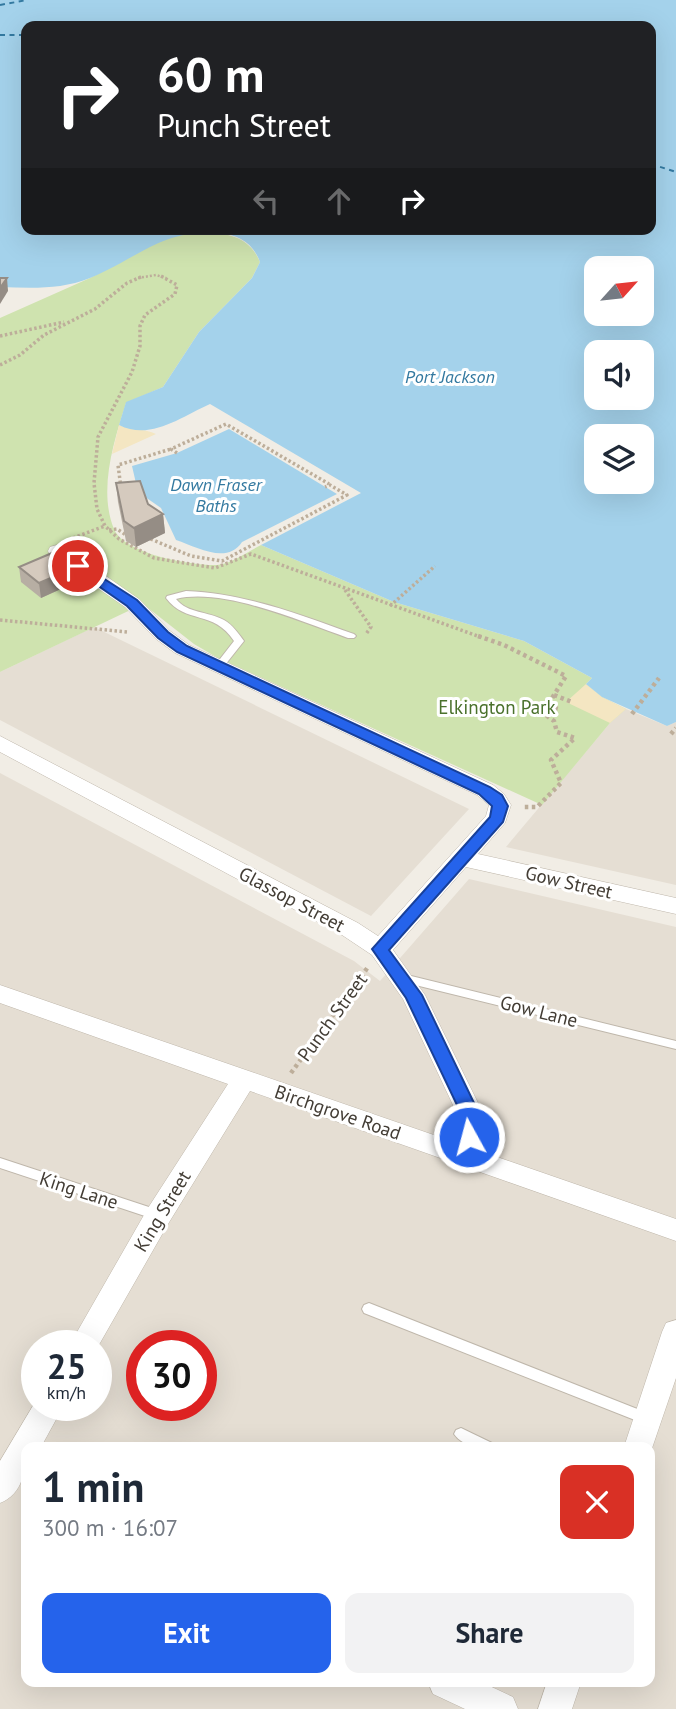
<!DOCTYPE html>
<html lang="en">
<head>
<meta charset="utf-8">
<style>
	:root { --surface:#fff; --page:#f2f2f3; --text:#1f2937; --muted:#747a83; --accent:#2563eb }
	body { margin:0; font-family:"PT Sans",sans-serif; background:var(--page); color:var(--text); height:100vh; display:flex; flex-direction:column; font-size:26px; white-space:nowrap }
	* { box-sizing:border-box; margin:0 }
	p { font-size:23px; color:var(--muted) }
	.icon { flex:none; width:38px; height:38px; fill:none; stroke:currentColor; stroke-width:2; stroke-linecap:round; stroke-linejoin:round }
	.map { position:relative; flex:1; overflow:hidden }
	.drawer { position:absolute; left:21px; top:1442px; width:634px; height:245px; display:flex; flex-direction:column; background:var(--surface); border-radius:14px; box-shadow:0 7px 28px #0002 }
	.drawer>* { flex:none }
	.banner { position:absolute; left:21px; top:21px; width:635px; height:214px; border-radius:14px; box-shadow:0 7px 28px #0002; background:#202124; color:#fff; overflow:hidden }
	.needle { width:46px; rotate:63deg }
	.tools { position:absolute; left:584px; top:256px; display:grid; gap:14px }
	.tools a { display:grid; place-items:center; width:70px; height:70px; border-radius:14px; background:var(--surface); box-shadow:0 7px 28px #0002; font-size:35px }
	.speed { position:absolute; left:21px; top:1330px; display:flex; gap:14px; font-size:35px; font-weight:700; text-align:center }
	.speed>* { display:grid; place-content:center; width:91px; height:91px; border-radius:50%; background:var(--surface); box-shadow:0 7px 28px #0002; line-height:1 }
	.speed small { font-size:18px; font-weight:400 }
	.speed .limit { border:10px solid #d22; background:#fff; color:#111 }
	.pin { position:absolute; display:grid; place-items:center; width:60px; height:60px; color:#fff; margin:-30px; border:4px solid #fff; border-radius:50%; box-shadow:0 2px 7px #0007 }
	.me { position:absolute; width:77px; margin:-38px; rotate:353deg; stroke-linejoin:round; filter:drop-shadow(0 0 5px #0008) }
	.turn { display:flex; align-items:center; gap:24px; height:147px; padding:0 21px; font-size:32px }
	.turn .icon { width:91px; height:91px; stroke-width:2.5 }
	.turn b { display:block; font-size:49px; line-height:60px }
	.lanes { display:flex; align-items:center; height:66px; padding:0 21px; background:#0003; justify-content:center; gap:35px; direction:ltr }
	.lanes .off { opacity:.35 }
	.round { display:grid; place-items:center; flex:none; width:74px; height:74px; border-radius:14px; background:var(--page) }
	.head { display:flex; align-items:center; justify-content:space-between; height:119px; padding:0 21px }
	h1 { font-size:42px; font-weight:800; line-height:52px }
	.action { display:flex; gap:14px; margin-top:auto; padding:14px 21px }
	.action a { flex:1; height:80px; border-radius:14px; background:var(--accent); color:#fff; font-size:28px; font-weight:800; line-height:80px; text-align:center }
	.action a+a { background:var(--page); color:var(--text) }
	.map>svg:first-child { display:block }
	.residential { fill:#e5ded3; fill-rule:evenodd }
	.green { fill:#cfe3af }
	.sand { fill:#f4e6c2 }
	.water { fill:#a4d2eb; fill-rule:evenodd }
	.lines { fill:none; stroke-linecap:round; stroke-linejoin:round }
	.ferry { stroke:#3379a0; stroke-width:2; stroke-dasharray:5 4.5; stroke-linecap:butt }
	.lane-casing { stroke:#bfb7ab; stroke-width:2 }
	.street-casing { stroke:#bfb7ab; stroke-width:1 }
	.path-far2 { stroke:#bdae9a; stroke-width:2.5; stroke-dasharray:2 2; stroke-linecap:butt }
	.path-far1 { stroke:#bdae9a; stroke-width:3.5; stroke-dasharray:2.5 2.5; stroke-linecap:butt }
	.path { stroke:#bdae9a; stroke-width:4.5; stroke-dasharray:3.5 3.5; stroke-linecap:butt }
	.lane { fill:#fff; fill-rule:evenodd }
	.street { fill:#fff; fill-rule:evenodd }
	.wall { fill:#b7aea3 }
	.shaded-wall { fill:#958d85 }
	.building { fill:#d5cabe; stroke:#958d85; stroke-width:2 }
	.route { fill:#2563eb; stroke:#184099; stroke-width:2 }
	.labels { text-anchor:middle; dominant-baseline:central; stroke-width:6; stroke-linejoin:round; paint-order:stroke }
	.far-water-label { font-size:18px; font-style:italic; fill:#3379a0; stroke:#fff }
	.park-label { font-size:19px; fill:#4a712c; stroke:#fff }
	.street-label { font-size:19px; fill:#433d35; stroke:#fff }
</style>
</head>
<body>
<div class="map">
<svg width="676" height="1709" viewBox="0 0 676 1709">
	<rect width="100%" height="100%" fill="#f1ede5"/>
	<g class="residential">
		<path d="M94 627 469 809 371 916 0 720V672Z"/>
		<path d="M626 709 667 726 676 722V885L506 847 610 723Z"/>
		<path d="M0 773 354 961 380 981 469 879 676 927V1709H0ZM37 1346H96V1405H37ZM142 1346H201V1405H142ZM26 1447H649V1682H26Z"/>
	</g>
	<path class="green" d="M207 232C231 234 250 238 260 262L252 278 199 332 163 387 126 403C114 441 98 490 114 529 124 554 193 566 217 565 231 564 249 551 261 545L394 602 524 641 592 678 586 684 602 697 626 709 610 723 542 805 218 658 194 644 143 604 0 672V318L90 278 161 240 180 234Z"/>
	<g class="sand">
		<path d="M119 425C131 431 145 428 156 434L112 454Z"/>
		<path d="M586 684 602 697 626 709 610 723 566 702Z"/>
	</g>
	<g class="water">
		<path d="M0 0H676V722L667 726 602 697 586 684 592 678 524 641 394 602 261 545 361 493 210 404C181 417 150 441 119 425L126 402 163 387 199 332 252 278 260 262C253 243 239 235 219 233 163 228 137 259 90 278 60 290 31 288 0 287ZM26 26H651V229H26ZM597 268H642V313H597ZM597 352H642V397H597ZM597 436H642V481H597Z"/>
		<path d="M229 429 337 494 242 542C227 565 197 547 176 540L161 508 138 492 132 466 177 453Z"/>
	</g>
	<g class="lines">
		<g class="ferry">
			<path d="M0 5 27 0"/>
			<path d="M0 35H26"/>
			<path d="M651 164 676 172"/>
		</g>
		<g class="lane-casing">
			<g id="lane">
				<path d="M186 591C245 593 300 615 354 634L356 636 354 638H348C302 622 223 587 176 599 188 614 208 611 224 620 233 625 238 633 244 641L221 670H215L213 668 234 641C213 609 186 625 166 598L167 596Z"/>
				<path d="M403 974 676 1041V1049L399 981 397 978 399 975Z"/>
				<path d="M0 1158 161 1211 163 1215 161 1219 157 1220 0 1168Z"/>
				<path d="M369 1303 650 1414 652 1418 650 1422 645 1424 364 1313 362 1309 364 1305Z"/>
				<path d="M461 1428 492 1443 494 1447C479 1447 463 1447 454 1434L456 1430Z"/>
			</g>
		</g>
		<g class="street-casing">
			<g id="street">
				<path d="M57 545 64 547 139 599 170 631 189 645 493 785 504 794 511 805 505 823 478 854 676 898V914L466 867 393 950 425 995 479 1105 482 1137 477 1150 676 1219V1241L250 1091 168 1224 96 1350V1346H69L148 1208 228 1084 0 1003V985L454 1142 453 1105 403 999 372 955 342 935 0 752V736L358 923 378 936 486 816 489 805 477 795 175 653 156 639 125 607 50 555 48 551 50 547Z"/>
				<path d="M676 1320V1378L649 1457V1447H624L662 1332 666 1323Z"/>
				<path d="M37 1399V1405H64L41 1447H26C26 1470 23 1494 0 1503V1461Z"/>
				<path d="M428 1682H481L513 1697 518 1709H465L433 1694Z"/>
				<path d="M547 1682H581L572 1709H538Z"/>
			</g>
		</g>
		<path class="path-far2" d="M138 278 156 275 166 278"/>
		<g class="path-far1">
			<path d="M161 276 177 285 175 294 145 315 140 326V346L132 372 98 437 94 483 97 509 105 526 119 539 154 558 215 568 251 554 483 638"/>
			<path d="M0 336 64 322"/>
			<path d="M0 365 20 355 44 335 95 309 127 283 143 276"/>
			<path d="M177 453 171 449 226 424 329 484"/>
			<path d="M121 488 118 465 171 449"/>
			<path d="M109 530 117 529 129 537"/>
			<path d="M146 537 191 556 222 561 347 495 330 485 325 487"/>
			<path d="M73 538 105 526"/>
			<path d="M345 590 371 627 366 634"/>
			<path d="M390 606 435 566"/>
			<path d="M0 620 128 632"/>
		</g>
		<g class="path">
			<path d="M478 636 504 645 566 676 547 706 558 709 556 713 544 710 543 713 554 721 557 732 575 738 551 760 561 783 537 807H522"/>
			<path d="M554 695 572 702"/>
			<path d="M632 714 659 678"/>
			<path d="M671 734 676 728"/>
			<path d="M291 1073 368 967"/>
		</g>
		<use href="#lane" class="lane"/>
		<use href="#street" class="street"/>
	</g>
	<g class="wall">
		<path d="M116 483 163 514 165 533 136 547 126 541 118 502Z"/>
		<path d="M19 567 72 569 74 583 41 598 21 582Z"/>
	</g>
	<g class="shaded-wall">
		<path d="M7 278 8 291 0 304V288Z"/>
		<path d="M163 514 165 533 136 547 134 528Z"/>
		<path d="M72 569 74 583 41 598 39 583Z"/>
	</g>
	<g class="building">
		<path d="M0 278H7L0 288Z"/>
		<path d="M140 481 148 504 163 514 134 528 124 521 116 483Z"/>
		<path d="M52 553 72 569 39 583 19 567Z"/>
	</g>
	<path class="route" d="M78 562 137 600 168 632 187 646 490 787 502 795 508 806 503 822 389 950 422 995 475 1105 478 1137 476 1142 469 1144 462 1142 457 1105 406 998 372 949 490 817 492 806 479 794 177 652 158 638 127 606 74 569 72 566Z"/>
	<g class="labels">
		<g class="far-water-label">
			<text x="450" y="376">Port Jackson</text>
			<text x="216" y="484">Dawn Fraser<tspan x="216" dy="21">Baths</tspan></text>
		</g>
		<g class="park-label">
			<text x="497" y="707">Elkington Park</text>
		</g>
		<g class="street-label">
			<text transform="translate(569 882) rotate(13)">Gow Street</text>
			<text transform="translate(292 899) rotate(28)">Glassop Street</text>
			<text transform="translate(539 1011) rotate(14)">Gow Lane</text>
			<text transform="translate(332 1017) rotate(-54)">Punch Street</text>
			<text transform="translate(338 1112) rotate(19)">Birchgrove Road</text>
			<text transform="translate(79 1190) rotate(18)">King Lane</text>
			<text transform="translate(162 1211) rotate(-59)">King Street</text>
		</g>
	</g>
</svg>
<div class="tools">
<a><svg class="needle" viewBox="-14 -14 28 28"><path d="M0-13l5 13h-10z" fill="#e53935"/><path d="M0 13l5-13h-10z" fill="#747a83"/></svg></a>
<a><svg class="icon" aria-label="sound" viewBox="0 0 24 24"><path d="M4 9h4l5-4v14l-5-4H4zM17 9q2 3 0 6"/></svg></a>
<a><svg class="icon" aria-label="layers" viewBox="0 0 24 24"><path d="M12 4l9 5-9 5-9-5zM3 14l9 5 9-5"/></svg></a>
</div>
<div class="speed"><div>25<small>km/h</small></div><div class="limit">30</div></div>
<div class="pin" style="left:78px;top:566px;background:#d93025"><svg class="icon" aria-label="arrive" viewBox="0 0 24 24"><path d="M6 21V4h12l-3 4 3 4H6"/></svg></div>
<svg class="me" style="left:469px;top:1137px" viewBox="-20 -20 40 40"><circle r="17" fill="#2563eb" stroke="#fff" stroke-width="3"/><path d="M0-11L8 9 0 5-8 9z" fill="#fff"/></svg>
<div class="banner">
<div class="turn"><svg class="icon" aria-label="right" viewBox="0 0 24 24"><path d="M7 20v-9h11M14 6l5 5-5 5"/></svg><div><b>60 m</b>Punch Street</div></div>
<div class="lanes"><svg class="icon off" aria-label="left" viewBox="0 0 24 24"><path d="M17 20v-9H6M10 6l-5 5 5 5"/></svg><svg class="icon off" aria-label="ahead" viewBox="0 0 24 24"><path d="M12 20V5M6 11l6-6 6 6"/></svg><svg class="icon" aria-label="right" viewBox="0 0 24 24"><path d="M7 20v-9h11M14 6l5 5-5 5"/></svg></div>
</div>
<section class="drawer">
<div class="head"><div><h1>1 min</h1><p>300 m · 16:07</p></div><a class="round" style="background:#d93025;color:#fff"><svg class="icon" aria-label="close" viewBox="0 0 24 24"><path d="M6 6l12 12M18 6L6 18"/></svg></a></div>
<div class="action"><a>Exit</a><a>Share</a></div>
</section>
</div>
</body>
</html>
